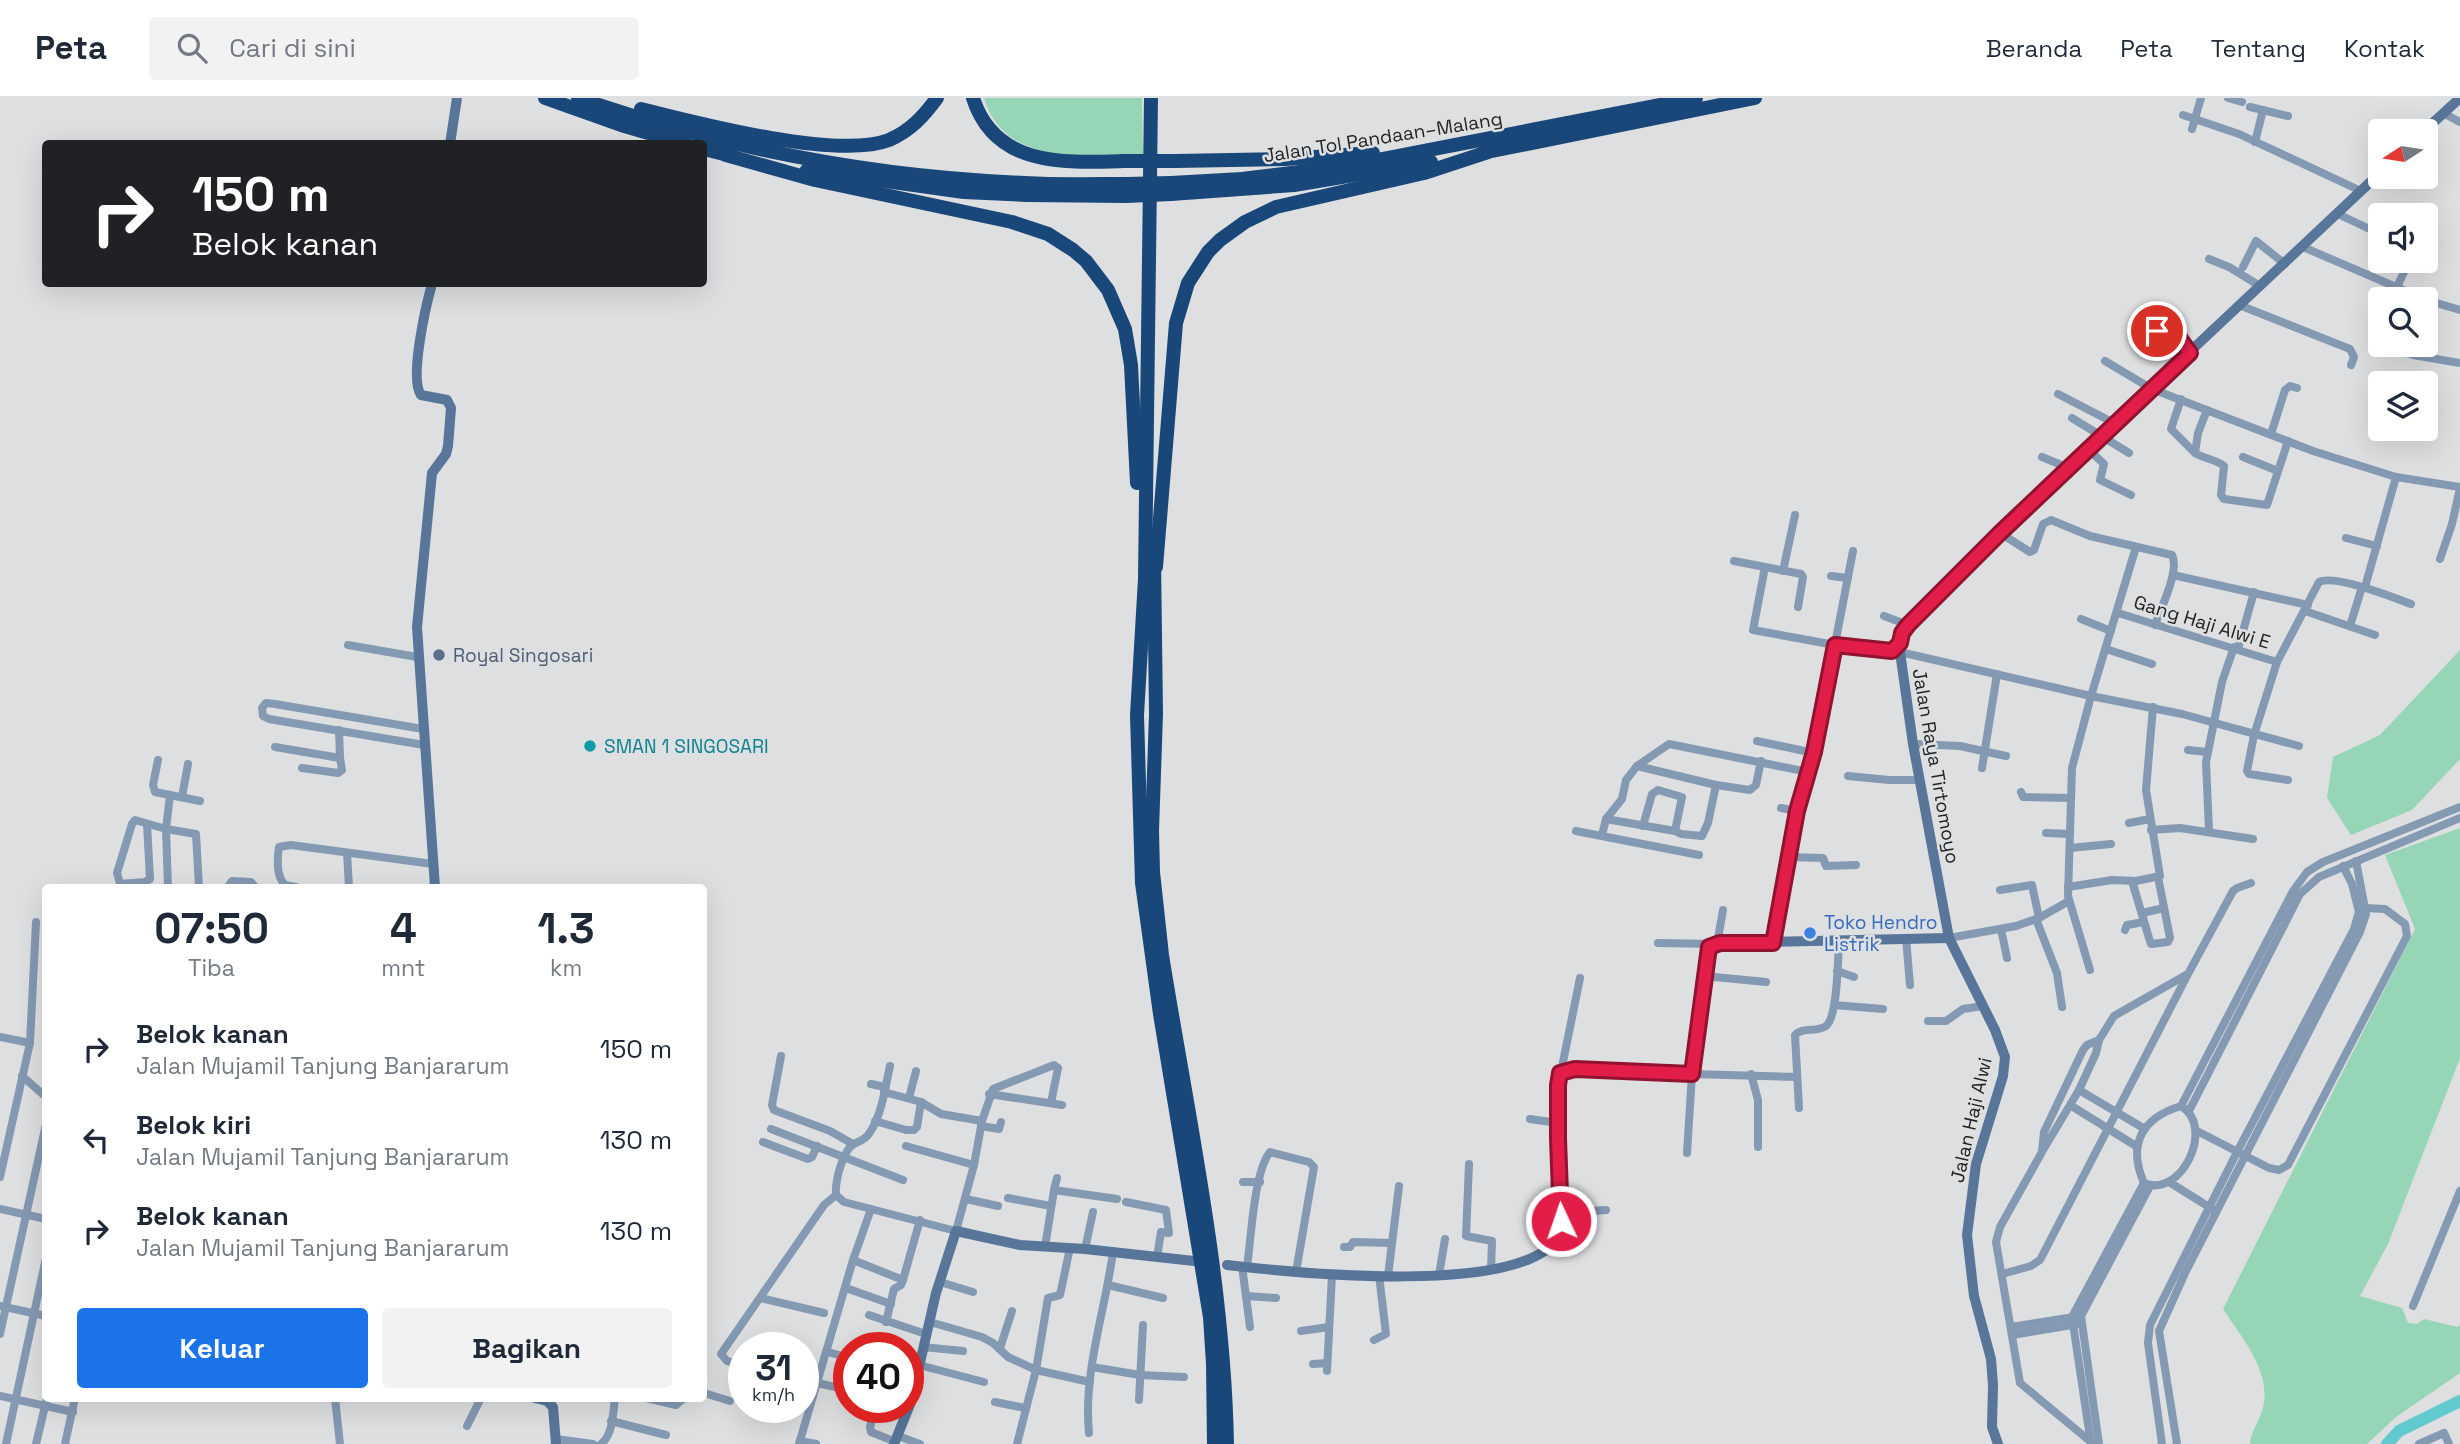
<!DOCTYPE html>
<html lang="id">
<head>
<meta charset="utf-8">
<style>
	:root { --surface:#fff; --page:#f2f2f3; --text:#1f2937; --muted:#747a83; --line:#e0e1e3; --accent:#1a73e8 }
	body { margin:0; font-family:"Space Grotesk",sans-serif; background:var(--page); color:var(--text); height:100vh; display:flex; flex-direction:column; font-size:26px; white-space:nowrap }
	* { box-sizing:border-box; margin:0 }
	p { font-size:23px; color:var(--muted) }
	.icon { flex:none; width:38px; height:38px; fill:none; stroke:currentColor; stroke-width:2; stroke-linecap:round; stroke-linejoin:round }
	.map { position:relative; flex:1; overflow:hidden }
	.drawer { position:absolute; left:42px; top:786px; width:665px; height:518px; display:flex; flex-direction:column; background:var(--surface); border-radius:7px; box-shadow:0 7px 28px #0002 }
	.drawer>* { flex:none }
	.guide { position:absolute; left:42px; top:42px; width:665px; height:147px; border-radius:7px; box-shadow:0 7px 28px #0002; background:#202124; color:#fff; overflow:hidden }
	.needle { width:46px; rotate:258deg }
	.controls { position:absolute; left:2368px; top:21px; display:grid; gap:14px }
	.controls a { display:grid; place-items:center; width:70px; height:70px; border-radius:7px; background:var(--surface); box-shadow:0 7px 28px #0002; font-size:35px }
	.speed { position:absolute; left:728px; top:1234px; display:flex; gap:14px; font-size:35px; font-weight:700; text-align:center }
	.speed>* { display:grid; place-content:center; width:91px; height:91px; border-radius:50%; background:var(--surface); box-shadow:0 7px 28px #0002; line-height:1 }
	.speed small { font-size:18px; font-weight:400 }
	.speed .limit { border:10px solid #d22; background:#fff; color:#111 }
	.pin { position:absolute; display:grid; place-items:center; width:60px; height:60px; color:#fff; margin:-30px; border:4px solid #fff; border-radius:50%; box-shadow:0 2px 7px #0007 }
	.me { position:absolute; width:77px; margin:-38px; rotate:357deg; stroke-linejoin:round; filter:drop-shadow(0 0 5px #0008) }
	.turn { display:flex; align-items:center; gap:24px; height:147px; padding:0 35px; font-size:32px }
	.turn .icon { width:91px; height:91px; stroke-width:2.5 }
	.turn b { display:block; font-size:49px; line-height:60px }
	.eta { display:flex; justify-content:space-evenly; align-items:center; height:119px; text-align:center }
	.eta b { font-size:42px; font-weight:700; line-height:49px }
	.button { display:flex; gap:14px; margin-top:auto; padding:14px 35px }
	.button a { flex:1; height:80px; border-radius:7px; background:var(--accent); color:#fff; font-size:28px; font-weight:700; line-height:80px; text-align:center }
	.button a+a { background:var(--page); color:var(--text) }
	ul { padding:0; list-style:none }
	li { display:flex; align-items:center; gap:21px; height:91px; padding:0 35px }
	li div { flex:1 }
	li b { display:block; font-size:26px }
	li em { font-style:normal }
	header { display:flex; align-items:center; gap:42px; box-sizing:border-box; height:98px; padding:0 35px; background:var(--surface); border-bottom:2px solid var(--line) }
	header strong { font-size:33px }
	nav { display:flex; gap:38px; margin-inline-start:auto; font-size:24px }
	.search { width:490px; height:63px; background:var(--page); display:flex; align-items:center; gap:18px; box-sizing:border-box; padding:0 24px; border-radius:7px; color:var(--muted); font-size:26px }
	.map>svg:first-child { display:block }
	.green { fill:#96d5b5 }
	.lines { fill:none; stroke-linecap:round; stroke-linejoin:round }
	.river { stroke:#60cacf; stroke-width:12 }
	.street { stroke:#8499b2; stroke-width:8 }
	.secondary { stroke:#58769a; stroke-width:10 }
	.highway { stroke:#1a4779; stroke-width:14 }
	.highway-bridge { stroke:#1a4779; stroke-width:14 }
	.route-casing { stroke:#92132f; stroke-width:18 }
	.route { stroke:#e11d48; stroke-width:12 }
	.service-dot { fill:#5c6f8a; stroke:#dedfe1; stroke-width:2.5 }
	.culture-dot { fill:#0f9aa8; stroke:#dedfe1; stroke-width:2.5 }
	.shop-dot { fill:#3f7fe0; stroke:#dedfe1; stroke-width:2.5 }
	.labels { text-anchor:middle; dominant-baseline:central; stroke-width:5; stroke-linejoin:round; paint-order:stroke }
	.street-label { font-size:19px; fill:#232424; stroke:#dedfe1 }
	.service-label { font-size:19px; fill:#4e5e75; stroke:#dedfe1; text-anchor:start }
	.culture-label { font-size:19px; fill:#0d838f; stroke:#dedfe1; text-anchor:start }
	.shop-label { font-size:19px; fill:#366cbe; stroke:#dedfe1; text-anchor:start }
</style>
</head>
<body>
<header>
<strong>Peta</strong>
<div class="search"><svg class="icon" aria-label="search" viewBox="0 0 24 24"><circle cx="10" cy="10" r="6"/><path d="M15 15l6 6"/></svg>Cari di sini</div>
<nav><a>Beranda</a><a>Peta</a><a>Tentang</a><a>Kontak</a></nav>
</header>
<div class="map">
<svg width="2460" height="1346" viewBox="0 0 2460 1346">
	<rect width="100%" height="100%" fill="#dedfe1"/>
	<g class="green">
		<path d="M984 0H1142L1143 57C1088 57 1004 69 984 0Z"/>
		<path d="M2460 552V661L2412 712 2351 737 2327 700 2333 659 2380 637Z"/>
		<path d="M2460 730V960L2388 1146 2360 1198 2402 1210 2408 1225 2417 1226 2424 1221 2458 1229 2460 1226V1275L2396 1319 2367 1346H2250C2250 1334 2262 1320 2264 1305 2269 1270 2241 1239 2223 1211L2415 831 2385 757Z"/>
	</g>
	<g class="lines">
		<path class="river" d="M2387 1346 2399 1333 2460 1303"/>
		<g class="street">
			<path d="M2228 0 2242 4"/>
			<path d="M2250 9 2288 18"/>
			<path d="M2443 15 2460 24"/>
			<path d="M2183 17 2239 36 2361 93"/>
			<path d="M2192 31 2201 0"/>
			<path d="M2255 44 2263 12"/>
			<path d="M2338 116 2380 136"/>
			<path d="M2303 149 2424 201"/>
			<path d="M2209 161 2229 169 2260 188"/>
			<path d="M2243 169 2256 143 2285 166"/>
			<path d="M2397 189 2409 163"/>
			<path d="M2426 202 2460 212"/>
			<path d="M2239 207 2350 251 2354 259 2351 267"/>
			<path d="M2157 233 2177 237 2190 255"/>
			<path d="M2376 246 2413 257 2460 265"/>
			<path d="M2105 263 2152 291 2313 353 2396 379 2460 389"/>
			<path d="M2058 296 2114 325"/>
			<path d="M2181 301 2171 331 2195 355"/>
			<path d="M2207 312 2198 335 2195 355C2204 361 2216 361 2224 368L2221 397 2224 401 2267 407 2288 343"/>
			<path d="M2072 320 2129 355"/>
			<path d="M2271 336 2285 292 2290 288 2297 290"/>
			<path d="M2088 351 2104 366 2100 382 2131 397"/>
			<path d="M2042 359 2069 370"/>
			<path d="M2243 359 2278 373"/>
			<path d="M2000 435 2030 454 2034 452 2043 426 2051 422 2090 438 2172 457C2180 472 2161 510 2155 527"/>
			<path d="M2346 440 2377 448"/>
			<path d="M2440 461 2452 426 2460 390"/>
			<path d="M1734 463 1801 476 1803 479 1798 509"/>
			<path d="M1765 469 1753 532 1835 547 1900 554 2091 598 2182 616 2299 648"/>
			<path d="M1783 473 1795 417"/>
			<path d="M2173 477 2308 507"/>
			<path d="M1831 478 1848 480"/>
			<path d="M2365 489 2396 379"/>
			<path d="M2305 513 2375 537"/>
			<path d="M2118 515 2277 564"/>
			<path d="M1884 518 1908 527"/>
			<path d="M2081 521 2111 533"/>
			<path d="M2350 528 2362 489"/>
			<path d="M348 547 417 559"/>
			<path d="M2106 551 2152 566"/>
			<path d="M2238 551 2254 494"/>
			<path d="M423 631 275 606 266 605 262 610 263 618 269 621 424 647"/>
			<path d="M1757 643 1814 655"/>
			<path d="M1913 646 1960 648 2006 658"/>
			<path d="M275 649 340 660 339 632"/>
			<path d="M2188 652 2207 654"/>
			<path d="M158 662 153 687 155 694 200 703"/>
			<path d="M1637 668 1716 687 1750 692 1756 687 1761 663"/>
			<path d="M302 670 338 675 342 672 340 660"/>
			<path d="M1982 670 1997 576"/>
			<path d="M1848 678 1889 682H1919"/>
			<path d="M2288 682 2249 676 2247 673 2254 637 2277 564 2319 484C2334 476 2393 499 2411 506"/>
			<path d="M2021 694 2023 699 2070 700"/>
			<path d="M182 699 188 666"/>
			<path d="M1781 710 1797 713"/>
			<path d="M1606 721 1675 733 1681 736 1702 738 1708 725 1716 687"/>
			<path d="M2129 725 2150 721"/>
			<path d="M1643 728 1652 696 1658 692 1682 699 1675 733"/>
			<path d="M2151 732 2180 730 2253 741"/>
			<path d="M1576 733 1699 757"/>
			<path d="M2209 733 2206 664 2222 584 2234 549"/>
			<path d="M2046 735 2070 736"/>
			<path d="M1602 737 1606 721 1622 701 1626 682 1637 668 1669 646 1808 674"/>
			<path d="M2070 750 2111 746"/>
			<path d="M347 755 349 789"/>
			<path d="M1789 759 1823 760 1826 768 1856 767"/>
			<path d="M2132 783 2149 840 2151 846 2168 844 2170 840 2158 779"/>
			<path d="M120 786 145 784 150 781 147 726"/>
			<path d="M121 789 117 775 132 726 135 722 166 731 196 736 199 789"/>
			<path d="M168 789 166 731 170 697"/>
			<path d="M228 789 232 783 251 784 255 789"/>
			<path d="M296 789 285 787C276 778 277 762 279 749L291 747 433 766"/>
			<path d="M2068 789 2112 782 2136 783 2160 778 2146 692 2153 609"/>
			<path d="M2000 792 2032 787 2039 820"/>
			<path d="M2142 815 2164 810"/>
			<path d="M2036 821 2057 875 2062 909"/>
			<path d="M2001 831 2007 860"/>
			<path d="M2125 832 2127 827 2144 824"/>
			<path d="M1906 840 1910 887"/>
			<path d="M1949 840 2016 828 2039 820 2069 803"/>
			<path d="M1658 845 1713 846"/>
			<path d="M1773 845 1797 713 1814 655 1853 453"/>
			<path d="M1717 846 1723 812"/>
			<path d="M2090 872 2068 798 2072 670 2091 598 2136 449"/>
			<path d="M1837 873 1854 879"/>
			<path d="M1704 878 1766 884"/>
			<path d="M1834 907 1883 911"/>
			<path d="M1928 923H1946L1963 911 1983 908"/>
			<path d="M0 939 30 945"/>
			<path d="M781 958 772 1007 774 1012 830 1033 853 1046"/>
			<path d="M890 968C885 989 882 1019 868 1037 864 1043 855 1044 850 1049 841 1060 835 1084 836 1097L844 1104 956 1133 974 1067 982 1023 993 991 1054 967 1058 970 1051 1005"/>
			<path d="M1561 974 1580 880"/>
			<path d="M1751 976 1758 1002V1049"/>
			<path d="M22 978 46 999"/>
			<path d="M871 986 885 989"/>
			<path d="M2079 992 2145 1031"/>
			<path d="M884 994 921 1004 941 1016 982 1023"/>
			<path d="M989 996 1062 1007"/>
			<path d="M909 1000 916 973"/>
			<path d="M2070 1007 2136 1048"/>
			<path d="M2181 1008 2293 793 2307 774 2323 764 2460 709"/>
			<path d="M2181 1008C2216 1029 2181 1101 2144 1085 2127 1046 2142 1020 2181 1008Z"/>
			<path d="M1799 1010 1795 937C1804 928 1816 935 1826 928 1838 919 1838 858 1839 842"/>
			<path d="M2189 1013 2300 796 2319 779 2460 720"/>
			<path d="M1530 1021 1558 1025"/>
			<path d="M875 1023 906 1032H914L917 1029 921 1004"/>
			<path d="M981 1028 999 1031 1001 1024"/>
			<path d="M771 1031 903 1082"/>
			<path d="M2197 1033 2269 1070 2279 1072 2288 1067 2407 838 2405 826 2385 811 2365 810"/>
			<path d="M763 1044 808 1061 812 1059 817 1048"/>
			<path d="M906 1048 974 1067"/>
			<path d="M2043 1052 2079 992 2096 955 2099 942 2114 918 2186 877"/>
			<path d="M1687 1055 1692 976 1797 979"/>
			<path d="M1469 1066 1466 1138 1492 1143 1491 1172"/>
			<path d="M0 1079 30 945 36 824"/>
			<path d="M1243 1084H1260"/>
			<path d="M2169 1084 2214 1112"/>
			<path d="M1054 1092 1057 1080"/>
			<path d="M1008 1100 1051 1108"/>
			<path d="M966 1101 998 1108"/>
			<path d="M1126 1104 1166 1112 1169 1135 1161 1134 1157 1159"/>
			<path d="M0 1111 46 1121"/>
			<path d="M1561 1115 1606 1112"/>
			<path d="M1045 1149 1054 1092 1117 1101"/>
			<path d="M1344 1149H1350L1353 1144 1391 1145"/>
			<path d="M1085 1151 1093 1114"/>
			<path d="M853 1162 903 1182"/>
			<path d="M1242 1168 1250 1229"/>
			<path d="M1247 1169C1251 1142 1254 1073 1270 1054L1309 1064 1314 1069 1296 1174"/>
			<path d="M2002 1176 2031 1168 2040 1162 2188 876 2233 793 2237 790 2251 785"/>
			<path d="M1439 1177 1445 1141"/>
			<path d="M1388 1178 1399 1088"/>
			<path d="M940 1184 973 1194"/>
			<path d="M1108 1187 1163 1200"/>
			<path d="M846 1190 891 1206"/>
			<path d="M1246 1198 1276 1200"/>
			<path d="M760 1200 824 1215"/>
			<path d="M0 1208 46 1218"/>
			<path d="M2413 1208 2460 1093"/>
			<path d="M869 1217 926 1236"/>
			<path d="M886 1224 894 1191 901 1187 903 1182 920 1122"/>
			<path d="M930 1224 982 1239 993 1245 1008 1259 1036 1272 1090 1284"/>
			<path d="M2011 1229 2074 1219"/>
			<path d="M1301 1233 1329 1229"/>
			<path d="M0 1236 46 1026"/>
			<path d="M2012 1237 2078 1226"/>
			<path d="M1374 1242 1386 1236 1379 1177"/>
			<path d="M923 1249 963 1253"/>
			<path d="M1000 1250 1012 1213"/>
			<path d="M828 1254 849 1260"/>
			<path d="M1313 1266 1327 1265"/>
			<path d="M919 1267 984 1284"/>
			<path d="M744 1268 727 1263 721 1256 824 1107 836 1097"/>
			<path d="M1092 1269 1140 1277 1184 1279"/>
			<path d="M1327 1273 1332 1177"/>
			<path d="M803 1282 849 1292"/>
			<path d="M704 1295 730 1303"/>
			<path d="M0 1298 73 1314"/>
			<path d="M335 1300 340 1346"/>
			<path d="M646 1300 676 1307 684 1300"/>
			<path d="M1139 1302 1143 1227"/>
			<path d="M995 1304 1025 1310"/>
			<path d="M876 1309 870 1329 871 1334 896 1344"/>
			<path d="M611 1323 666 1337"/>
			<path d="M467 1328 481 1300"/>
			<path d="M1089 1335C1083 1274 1105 1214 1113 1154"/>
			<path d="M898 1338 920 1346"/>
			<path d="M556 1341 593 1346"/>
			<path d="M800 1343 816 1346"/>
			<path d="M2091 1344 2020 1285 1996 1144 2000 1129 2042 1054 2044 1034 2083 952 2087 947 2099 942"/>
			<path d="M6 1346 46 1160"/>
			<path d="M36 1346 47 1300"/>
			<path d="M65 1346 75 1300"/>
			<path d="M601 1346C613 1337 613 1315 615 1300"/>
			<path d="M799 1346 853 1162 871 1111"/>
			<path d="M1017 1346 1036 1272 1048 1200 1060 1197 1070 1150"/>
			<path d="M2091 1346 2072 1219 2144 1085"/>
			<path d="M2099 1346 2081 1218 2150 1088"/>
			<path d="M2162 1346 2148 1245 2150 1227 2237 1054 2354 831 2359 814 2352 786 2343 768"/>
			<path d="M2177 1346 2159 1233 2185 1175 2360 834 2366 816 2356 763"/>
			<path d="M2419 1346 2444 1335 2449 1346"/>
		</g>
		<g class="secondary">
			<path d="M2424 33 2460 0"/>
			<path d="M450 46 457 0"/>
			<path d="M432 186C426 207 409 281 421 297L447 302 451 310 448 348 446 356 432 375 417 529 435 789"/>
			<path d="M1227 1167C1286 1174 1533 1201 1560 1135 1565 1122 1560 1101 1559 1087 1558 1066 1558 1045 1558 1024 1558 1008 1556 991 1559 976L1563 973 1575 971 1692 976 1707 860 1711 848 1722 845 1949 840"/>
			<path d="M535 1300 547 1303 553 1309 556 1346"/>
			<path d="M894 1346 911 1304 936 1195 956 1133 1020 1147 1085 1151 1194 1163"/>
			<path d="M1998 1346 1992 1329 1993 1287 1991 1261 1974 1198 1967 1137 1976 1066 2003 978 2005 959 1995 932 1949 840 1913 646 1900 554 1902 535 1908 527 2114 325 2380 75"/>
		</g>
		<g class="highway">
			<path d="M545 0 621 27 686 46"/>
			<path d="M578 0C722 50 873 79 1025 85 1059 87 1093 86 1126 86"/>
			<path d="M973 0C995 69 1065 65 1123 63"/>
			<path d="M1151 0 1145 481 1137 617 1142 785 1160 916 1210 1219 1213 1266 1214 1346"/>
			<path d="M641 11C696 25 838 62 889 42 910 33 924 18 937 0"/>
			<path d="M704 51 732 58"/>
			<path d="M1482 55 1755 0"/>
			<path d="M726 57 815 82 1012 124 1048 136 1073 152 1086 163 1108 192 1125 231 1131 267 1137 385"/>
			<path d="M1176 63 1285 61 1373 55"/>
			<path d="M807 72 964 94 1026 97 1126 98"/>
			<path d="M1171 85 1242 81 1341 69 1696 0"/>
			<path d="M1171 96 1294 87 1431 64"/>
			<path d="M1154 460 1156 616 1152 733 1153 774 1162 857C1188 1019 1224 1181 1227 1346"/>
			<path d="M1156 469 1176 225 1188 185 1208 154 1220 142 1245 124 1276 109 1424 75 1488 54"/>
		</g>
		<g class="highway-bridge">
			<path d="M1123 63H1176"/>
			<path d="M1126 86 1171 85"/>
			<path d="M1126 98 1171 96"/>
		</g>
	</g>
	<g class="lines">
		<g class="route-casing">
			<path id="route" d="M1561 1123 1558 1041V987L1560 975 1575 971 1692 976 1709 849 1720 845H1773L1797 713 1814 654 1835 547 1892 553 1900 545 1902 535 1908 527 2000 435 2190 255 2177 237 2157 233"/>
		</g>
		<use href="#route" class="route"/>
	</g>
	<circle class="service-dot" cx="439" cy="557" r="7"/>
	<circle class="culture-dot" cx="590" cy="648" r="7"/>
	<circle class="shop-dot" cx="1810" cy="835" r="7"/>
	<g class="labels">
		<g class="street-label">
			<text transform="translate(1383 39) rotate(-9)">Jalan Tol Pandaan–Malang</text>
			<text transform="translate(2202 524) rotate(17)">Gang Haji Alwi E</text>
			<text transform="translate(1936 668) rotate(80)">Jalan Raya Tirtomoyo</text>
			<text transform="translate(1971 1022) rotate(-77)">Jalan Haji Alwi</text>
		</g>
		<g class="service-label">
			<text x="453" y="557">Royal Singosari</text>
		</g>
		<g class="culture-label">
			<text x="604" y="648">SMAN 1 SINGOSARI</text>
		</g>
		<g class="shop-label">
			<text x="1824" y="824">Toko Hendro<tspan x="1824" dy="22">Listrik</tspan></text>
		</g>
	</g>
</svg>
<div class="controls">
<a><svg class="needle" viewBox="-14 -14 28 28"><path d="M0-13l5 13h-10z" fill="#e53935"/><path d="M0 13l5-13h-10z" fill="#747a83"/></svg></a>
<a><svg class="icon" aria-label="sound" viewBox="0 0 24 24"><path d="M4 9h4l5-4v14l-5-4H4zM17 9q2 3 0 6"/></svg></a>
<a><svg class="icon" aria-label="search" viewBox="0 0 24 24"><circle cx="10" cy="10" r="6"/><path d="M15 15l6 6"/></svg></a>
<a><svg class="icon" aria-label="layers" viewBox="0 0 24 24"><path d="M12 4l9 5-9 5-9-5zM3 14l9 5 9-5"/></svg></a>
</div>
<div class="speed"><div>31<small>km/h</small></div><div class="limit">40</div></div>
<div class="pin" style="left:2157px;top:233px;background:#d93025"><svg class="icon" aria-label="arrive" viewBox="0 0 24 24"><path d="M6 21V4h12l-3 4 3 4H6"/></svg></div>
<svg class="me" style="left:1561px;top:1123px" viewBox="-20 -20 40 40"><circle r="17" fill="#e11d48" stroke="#fff" stroke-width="3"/><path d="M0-11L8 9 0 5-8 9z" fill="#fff"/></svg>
<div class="guide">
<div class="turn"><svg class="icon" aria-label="right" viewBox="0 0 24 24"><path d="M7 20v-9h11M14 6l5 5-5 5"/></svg><div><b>150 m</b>Belok kanan</div></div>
</div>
<section class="drawer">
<div class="eta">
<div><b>07:50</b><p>Tiba</p></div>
<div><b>4</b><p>mnt</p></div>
<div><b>1.3</b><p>km</p></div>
</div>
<ul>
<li><svg class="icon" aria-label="right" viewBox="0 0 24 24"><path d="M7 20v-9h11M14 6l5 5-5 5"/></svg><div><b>Belok kanan</b><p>Jalan Mujamil Tanjung Banjararum</p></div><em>150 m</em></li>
<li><svg class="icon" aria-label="left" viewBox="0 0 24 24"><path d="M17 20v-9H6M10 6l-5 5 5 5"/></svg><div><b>Belok kiri</b><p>Jalan Mujamil Tanjung Banjararum</p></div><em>130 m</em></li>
<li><svg class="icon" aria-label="right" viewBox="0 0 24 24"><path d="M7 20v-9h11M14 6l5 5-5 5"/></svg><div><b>Belok kanan</b><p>Jalan Mujamil Tanjung Banjararum</p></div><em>130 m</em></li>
</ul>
<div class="button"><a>Keluar</a><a>Bagikan</a></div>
</section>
</div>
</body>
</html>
